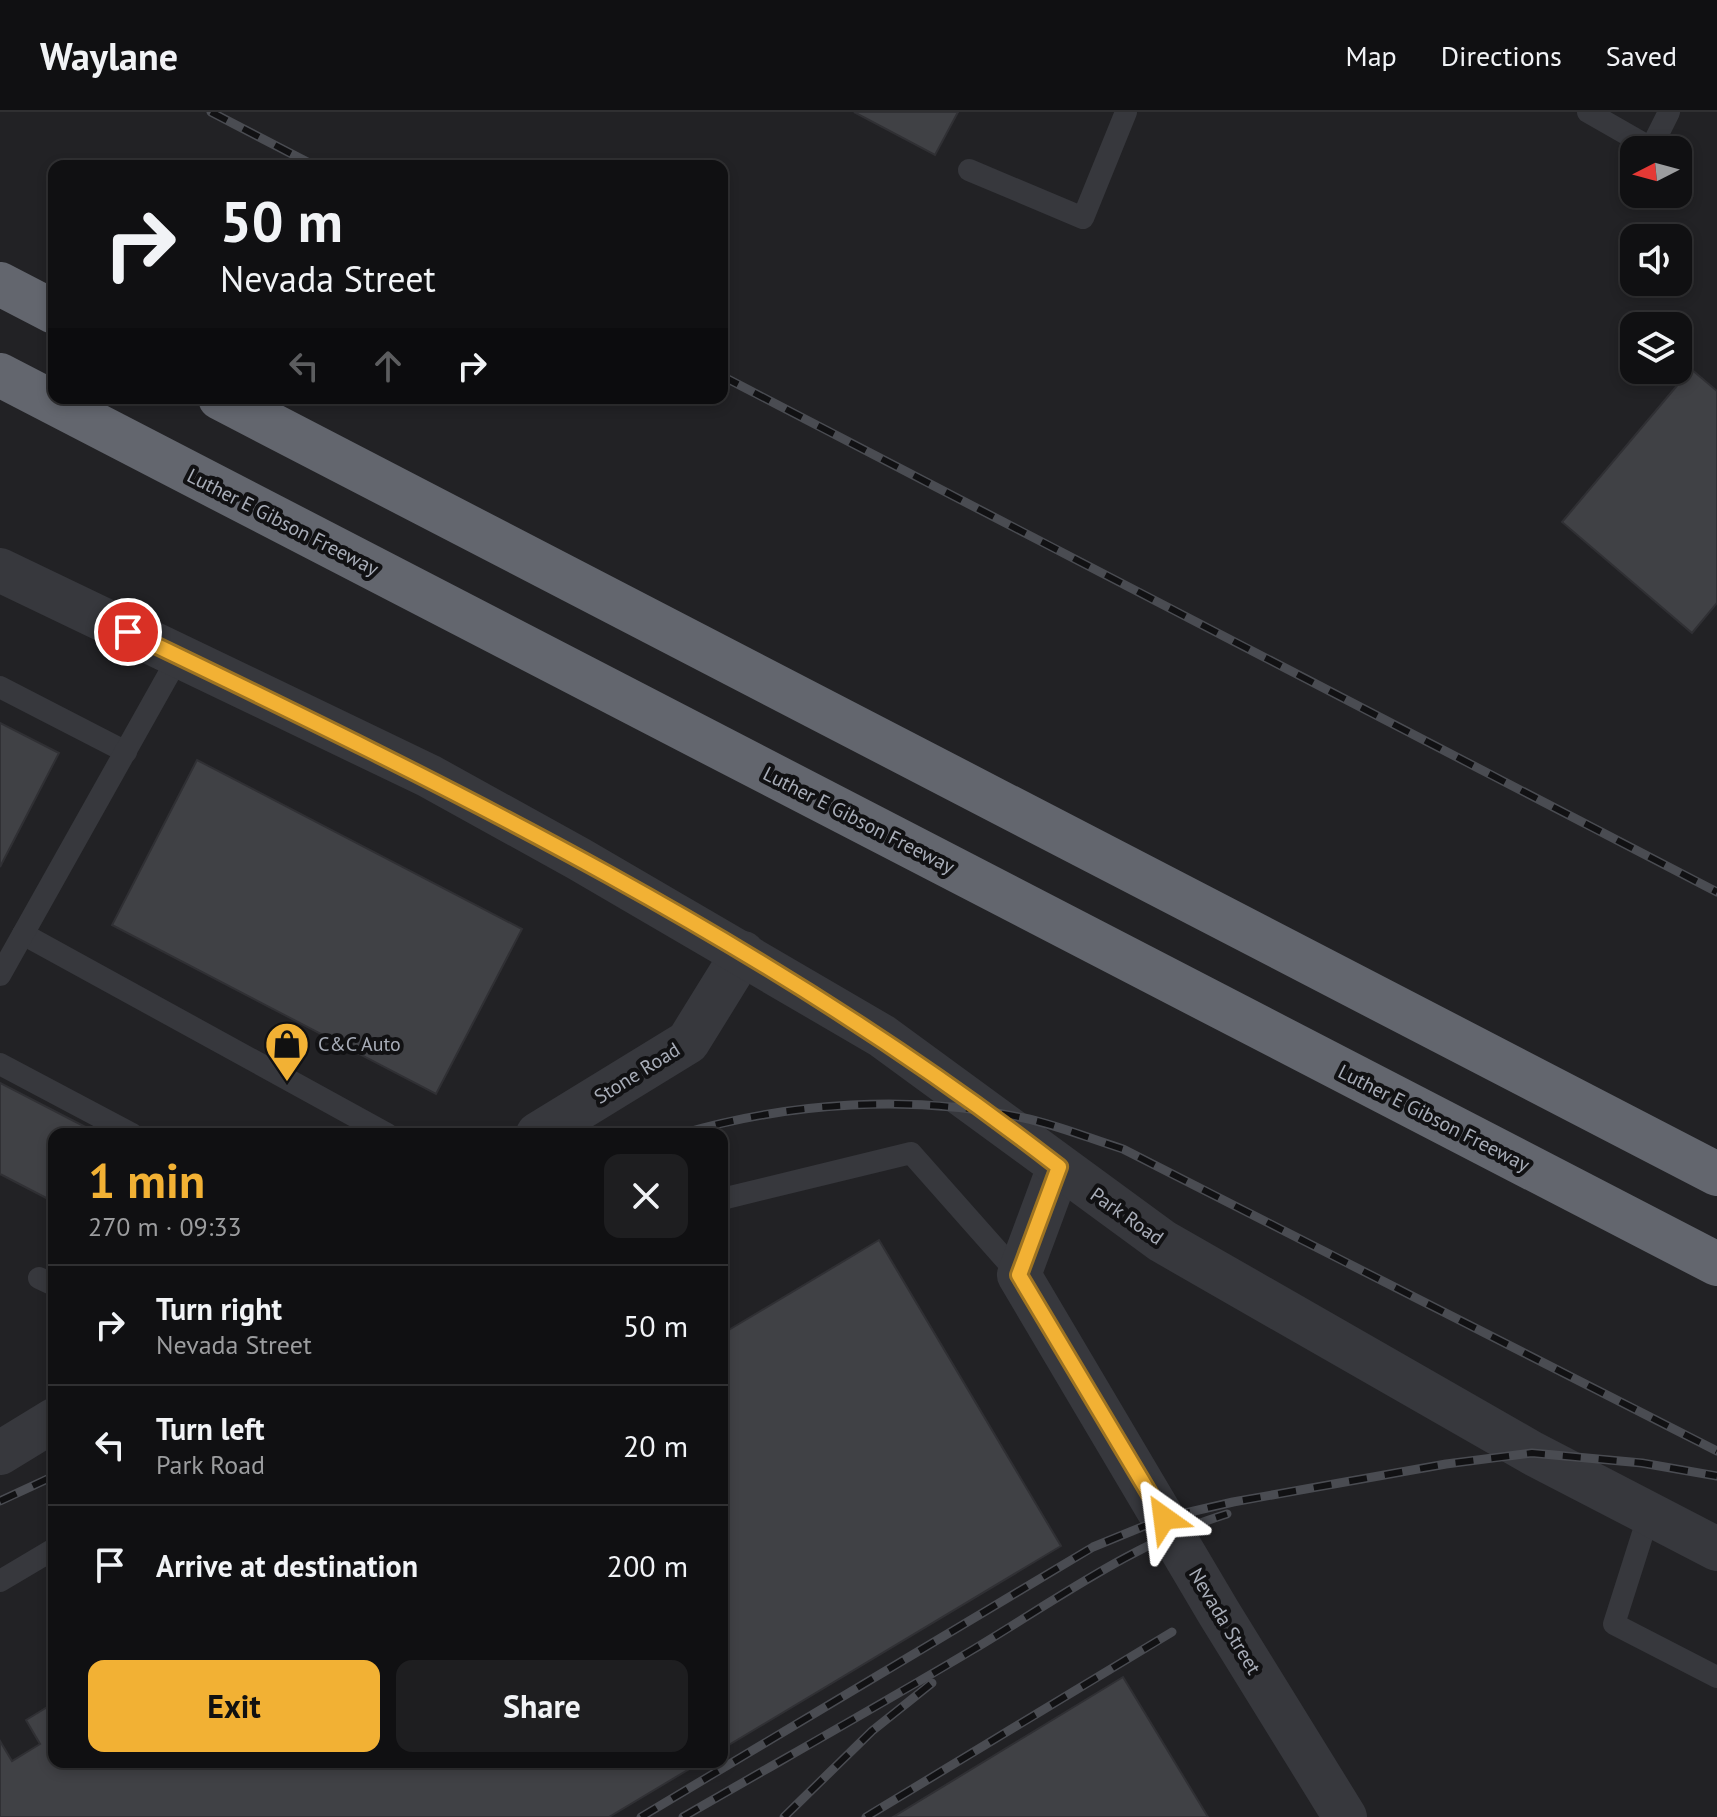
<!DOCTYPE html>
<html lang="en">
<head>
<meta charset="utf-8">
<style>
	:root { --surface:#101012; --page:#1e1e20; --text:#f1f3f6; --muted:#9c9d9f; --line:#303032; --accent:#f2b134 }
	body { margin:0; font-family:"PT Sans",sans-serif; background:var(--page); color:var(--text); height:100vh; display:flex; flex-direction:column; font-size:30px; white-space:nowrap }
	* { box-sizing:border-box; margin:0 }
	p { font-size:26px; color:var(--muted) }
	.icon { flex:none; width:44px; height:44px; fill:none; stroke:currentColor; stroke-width:2; stroke-linecap:round; stroke-linejoin:round }
	.map { position:relative; flex:1; overflow:hidden }
	.panel { position:absolute; left:48px; top:1016px; width:680px; height:640px; display:flex; flex-direction:column; background:var(--surface); border-radius:16px; box-shadow:0 4px 12px #0003,0 0 0 2px var(--line) }
	.panel>* { flex:none }
	.guide { position:absolute; left:48px; top:48px; width:680px; height:244px; border-radius:16px; box-shadow:0 4px 12px #0003,0 0 0 2px var(--line); background:#101012; color:var(--text); overflow:hidden }
	.needle { width:52px; rotate:264deg }
	.controls { position:absolute; left:1620px; top:24px; display:grid; gap:16px }
	.controls a { display:grid; place-items:center; width:72px; height:72px; border-radius:16px; background:var(--surface); box-shadow:0 4px 12px #0003,0 0 0 2px var(--line); font-size:40px }
	.pin { position:absolute; display:grid; place-items:center; width:68px; height:68px; color:#fff; margin:-34px; border:4px solid #fff; border-radius:50%; box-shadow:0 2px 8px #0007 }
	.me { position:absolute; width:88px; margin:-44px; rotate:329deg; stroke-linejoin:round; filter:drop-shadow(0 0 6px #0008) }
	.turn { display:flex; align-items:center; gap:28px; height:168px; padding:0 40px; font-size:36px }
	.turn .icon { width:104px; height:104px; stroke-width:2.5 }
	.turn b { display:block; font-size:56px; line-height:68px }
	.lanes { display:flex; align-items:center; height:76px; padding:0 40px; background:#0003; justify-content:center; gap:40px; direction:ltr }
	.lanes .off { opacity:.35 }
	.round { display:grid; place-items:center; flex:none; width:84px; height:84px; border-radius:16px; background:var(--page) }
	.overview { display:flex; align-items:center; justify-content:space-between; height:136px; padding:0 40px }
	h1 { font-size:48px; font-weight:700; line-height:60px; color:var(--accent) }
	.primary-button { display:flex; gap:16px; margin-top:auto; padding:16px 40px }
	.primary-button a { flex:1; height:92px; border-radius:16px; background:var(--accent); color:#111; font-size:32px; font-weight:700; line-height:92px; text-align:center }
	.primary-button a+a { background:var(--page); color:var(--text) }
	ul { padding:0; list-style:none }
	li { display:flex; align-items:center; gap:24px; height:120px; padding:0 40px; border-top:2px solid var(--line) }
	li div { flex:1 }
	li b { display:block; font-size:30px }
	li em { font-style:normal }
	header { display:flex; align-items:center; gap:48px; box-sizing:border-box; height:112px; padding:0 40px; background:var(--surface); border-bottom:2px solid var(--line) }
	header strong { font-size:38px }
	nav { display:flex; gap:44px; margin-inline-start:auto; font-size:28px }
	.map>svg:first-child { display:block }
	.built { fill:#222225; fill-rule:evenodd }
	.building { fill:#404145; stroke:#303034; stroke-width:2 }
	.lines { fill:none; stroke-linecap:round; stroke-linejoin:round }
	.service { stroke:#37383d; stroke-width:22 }
	.minor { stroke:#37383d; stroke-width:44 }
	.tertiary { stroke:#37383d; stroke-width:44 }
	.motorway { stroke:#63666e; stroke-width:44 }
	.rail-casing { stroke:#4a4c52; stroke-width:9 }
	.rail { stroke:#111113; stroke-width:6; stroke-dasharray:18; stroke-linecap:butt }
	.route-casing { stroke:#9d7322; stroke-width:20 }
	.route { stroke:#f2b134; stroke-width:14 }
	.labels { text-anchor:middle; dominant-baseline:central; stroke-width:8; stroke-linejoin:round; paint-order:stroke }
	.street-label { font-size:20px; fill:#a8adb8; stroke:#111113 }
	.poi-label { font-size:20px; fill:#a8adb8; stroke:#111113; text-anchor:start }
</style>
</head>
<body>
<header>
<strong>Waylane</strong>
<nav><a>Map</a><a>Directions</a><a>Saved</a></nav>
</header>
<div class="map">
<svg width="1717" height="1705" viewBox="0 0 1717 1705">
	<rect width="100%" height="100%" fill="#161618"/>
	<path class="built" d="M0 0H1717V1705H0ZM1634 38H1678V82H1634ZM54 54H722V286H54ZM1634 126H1678V170H1634ZM1634 214H1678V258H1634ZM54 1022H722V1650H54Z"/>
	<g class="building">
		<path d="M854 0H958L935 43Z"/>
		<path d="M1691 257 1717 279V491L1692 521 1562 410Z"/>
		<path d="M0 611 59 641 0 755Z"/>
		<path d="M197 648 522 817 436 982 112 813Z"/>
		<path d="M0 971 99 1022H54V1090L0 1062Z"/>
		<path d="M879 1128 1061 1434 722 1637V1222Z"/>
		<path d="M1123 1565 1208 1705H893Z"/>
		<path d="M54 1591V1650H701L609 1705H0V1629L12 1649 40 1632 26 1608Z"/>
	</g>
	<g class="lines">
		<g class="service">
			<path d="M1588 0 1651 36 1669 0"/>
			<path d="M969 58 1083 106 1126 0"/>
			<path d="M0 575 126 640"/>
			<path d="M23 822 387 1022"/>
			<path d="M0 863 179 544"/>
			<path d="M0 952 132 1022"/>
			<path d="M722 1087 911 1041 1019 1163"/>
			<path d="M39 1166 54 1173"/>
			<path d="M1649 1402 1614 1512 1717 1565"/>
			<path d="M0 1469 54 1437"/>
		</g>
		<g class="minor">
			<path d="M538 1022 688 930 743 841"/>
			<path d="M1059 1055 1019 1163 1219 1501 1345 1705"/>
			<path d="M0 1341 54 1308"/>
		</g>
		<path class="tertiary" d="M0 458 429 664 579 747 882 924 1162 1129 1532 1341 1717 1437"/>
		<g class="motorway">
			<path d="M0 172 54 200"/>
			<path d="M0 263 1717 1152"/>
			<path d="M220 286 1717 1062"/>
		</g>
		<g class="rail-casing">
			<g id="rail">
				<path d="M211 0 315 54"/>
				<path d="M722 264 1717 780"/>
				<path d="M681 1022C790 990 912 982 1024 1006 1057 1013 1091 1027 1123 1037L1717 1339"/>
				<path d="M0 1389 54 1364"/>
				<path d="M641 1705 1093 1435 1164 1406 1233 1390 1446 1352 1532 1341 1642 1351 1717 1364"/>
				<path d="M683 1705C780 1649 878 1594 974 1537 1056 1488 1135 1430 1227 1402"/>
				<path d="M784 1705 872 1619 932 1571"/>
				<path d="M866 1705 1172 1520"/>
			</g>
		</g>
		<use href="#rail" class="rail"/>
	</g>
	<g class="lines">
		<g class="route-casing">
			<path id="route" d="M128 520C451 675 776 834 1059 1055L1019 1163 1164 1406"/>
		</g>
		<use href="#route" class="route"/>
	</g>
	<defs>
		<g id="shop-pin" transform="scale(2.3)"><path d="M0 17L-7.5 6A9.5 9.5 0 1 1 7.5 6Z" fill="#f2b134" stroke="#111113"/><path d="M-5-2.5h2.3a2.7 3.5 0 0 1 5.4 0H5L5.5 6h-11ZM-1.5-2.5h3a1.5 2.3 0 0 0-3 0Z" fill="#111"/></g>
	</defs>
	<g fill-rule="evenodd">
		<use href="#shop-pin" x="287" y="932"/>
	</g>
	<g class="labels">
		<g class="street-label">
			<text transform="translate(283 410) rotate(27)">Luther E Gibson Freeway</text>
			<text transform="translate(859 708) rotate(27)">Luther E Gibson Freeway</text>
			<text transform="translate(637 961) rotate(-32)">Stone Road</text>
			<text transform="translate(1434 1006) rotate(27)">Luther E Gibson Freeway</text>
			<text transform="translate(1127 1104) rotate(35)">Park Road</text>
			<text transform="translate(1225 1509) rotate(59)">Nevada Street</text>
		</g>
		<g class="poi-label">
			<text x="318" y="932">C&amp;C Auto</text>
		</g>
	</g>
</svg>
<div class="controls">
<a><svg class="needle" viewBox="-14 -14 28 28"><path d="M0-13l5 13h-10z" fill="#e53935"/><path d="M0 13l5-13h-10z" fill="#9c9d9f"/></svg></a>
<a><svg class="icon" aria-label="sound" viewBox="0 0 24 24"><path d="M4 9h4l5-4v14l-5-4H4zM17 9q2 3 0 6"/></svg></a>
<a><svg class="icon" aria-label="layers" viewBox="0 0 24 24"><path d="M12 4l9 5-9 5-9-5zM3 14l9 5 9-5"/></svg></a>
</div>
<div class="pin" style="left:128px;top:520px;background:#d93025"><svg class="icon" aria-label="arrive" viewBox="0 0 24 24"><path d="M6 21V4h12l-3 4 3 4H6"/></svg></div>
<svg class="me" style="left:1164px;top:1406px" viewBox="-20 -20 40 40"><path d="M0-17L14 15 0 8-14 15z" fill="#f2b134" stroke="#fff" stroke-width="4"/></svg>
<div class="guide">
<div class="turn"><svg class="icon" aria-label="right" viewBox="0 0 24 24"><path d="M7 20v-9h11M14 6l5 5-5 5"/></svg><div><b>50 m</b>Nevada Street</div></div>
<div class="lanes"><svg class="icon off" aria-label="left" viewBox="0 0 24 24"><path d="M17 20v-9H6M10 6l-5 5 5 5"/></svg><svg class="icon off" aria-label="ahead" viewBox="0 0 24 24"><path d="M12 20V5M6 11l6-6 6 6"/></svg><svg class="icon" aria-label="right" viewBox="0 0 24 24"><path d="M7 20v-9h11M14 6l5 5-5 5"/></svg></div>
</div>
<section class="panel">
<div class="overview"><div><h1>1 min</h1><p>270 m · 09:33</p></div><a class="round"><svg class="icon" aria-label="close" viewBox="0 0 24 24"><path d="M6 6l12 12M18 6L6 18"/></svg></a></div>
<ul>
<li><svg class="icon" aria-label="right" viewBox="0 0 24 24"><path d="M7 20v-9h11M14 6l5 5-5 5"/></svg><div><b>Turn right</b><p>Nevada Street</p></div><em>50 m</em></li>
<li><svg class="icon" aria-label="left" viewBox="0 0 24 24"><path d="M17 20v-9H6M10 6l-5 5 5 5"/></svg><div><b>Turn left</b><p>Park Road</p></div><em>20 m</em></li>
<li><svg class="icon" aria-label="arrive" viewBox="0 0 24 24"><path d="M6 21V4h12l-3 4 3 4H6"/></svg><div><b>Arrive at destination</b></div><em>200 m</em></li>
</ul>
<div class="primary-button"><a>Exit</a><a>Share</a></div>
</section>
</div>
</body>
</html>
